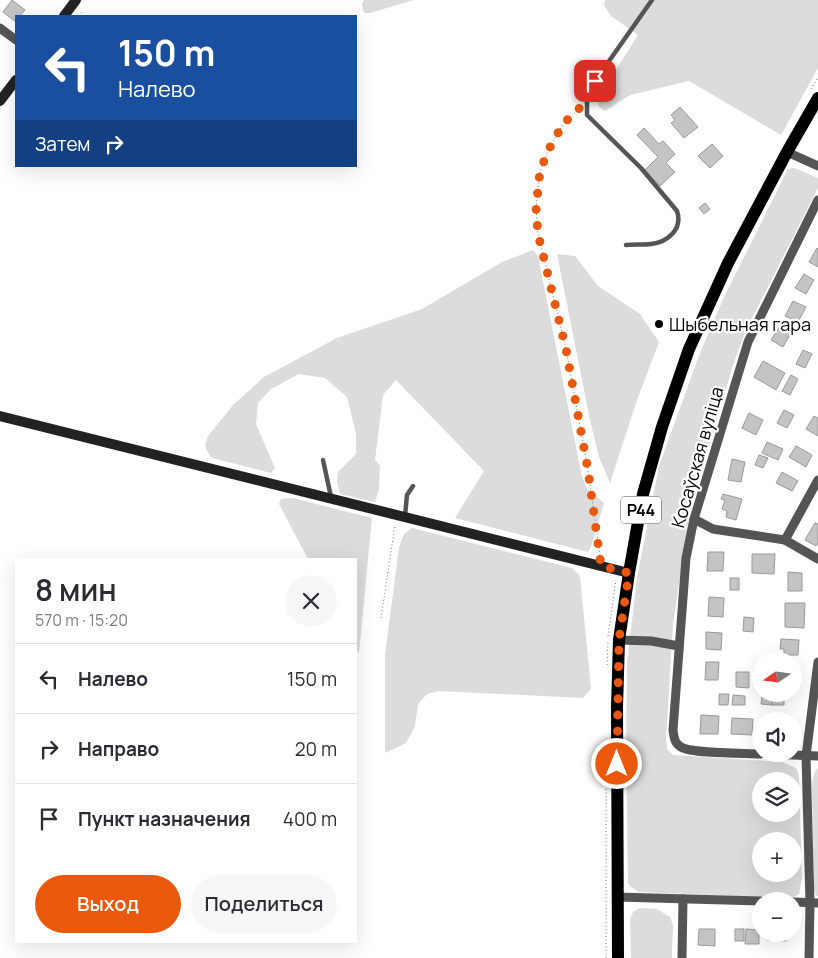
<!DOCTYPE html>
<html lang="ru">
<head>
<meta charset="utf-8">
<style>
	:root { --surface:#fff; --page:#f7f7f7; --text:#2b2b33; --muted:#7c7c81; --line:#e1e1e2; --accent:#ea580c }
	body { margin:0; font-family:Manrope,sans-serif; background:var(--page); color:var(--text); height:100vh; display:flex; flex-direction:column; font-size:19px; white-space:nowrap }
	* { box-sizing:border-box; margin:0 }
	p { font-size:16px; color:var(--muted) }
	.icon { flex:none; width:28px; height:28px; fill:none; stroke:currentColor; stroke-width:2; stroke-linecap:round; stroke-linejoin:round }
	.map { position:relative; flex:1; overflow:hidden }
	.sheet { position:absolute; left:15px; top:558px; width:342px; height:385px; display:flex; flex-direction:column; background:var(--surface); border-radius:0px; box-shadow:0 5px 20px #0002 }
	.sheet>* { flex:none }
	.guide { position:absolute; left:15px; top:15px; width:342px; height:152px; border-radius:0px; box-shadow:0 5px 20px #0002; background:#1a4fa0; color:#fff; overflow:hidden }
	.needle { width:32px; rotate:256deg }
	.controls { position:absolute; left:752px; top:652px; display:grid; gap:10px }
	.controls a { display:grid; place-items:center; width:50px; height:50px; border-radius:50%; background:var(--surface); box-shadow:0 5px 20px #0002; font-size:25px }
	.pin { position:absolute; display:grid; place-items:center; width:42px; height:42px; color:#fff; margin:-21px; border-radius:10px; box-shadow:0 2px 8px #0006 }
	.me { position:absolute; width:55px; margin:-28px; rotate:0deg; stroke-linejoin:round; filter:drop-shadow(0 0 4px #0008) }
	.turn { display:flex; align-items:center; gap:18px; height:105px; padding:0 20px; font-size:22px }
	.turn .icon { width:65px; height:65px; stroke-width:2.5 }
	.turn b { display:block; font-size:35px; line-height:42px }
	.then { display:flex; align-items:center; height:48px; padding:0 20px; background:#0003; gap:10px; font-size:19px }
	.round { display:grid; place-items:center; flex:none; width:52px; height:52px; border-radius:26px; background:var(--page) }
	.head { display:flex; align-items:center; justify-content:space-between; height:85px; padding:0 20px }
	h1 { font-size:30px; font-weight:600; line-height:38px }
	.primary-button { display:flex; gap:10px; margin-top:auto; padding:10px 20px }
	.primary-button a { flex:1; height:58px; border-radius:30px; background:var(--accent); color:#fff; font-size:20px; font-weight:600; line-height:58px; text-align:center }
	.primary-button a+a { background:var(--page); color:var(--text) }
	ul { padding:0; list-style:none }
	li { display:flex; align-items:center; gap:15px; height:70px; padding:0 20px; border-top:1px solid var(--line) }
	li div { flex:1 }
	li b { display:block; font-size:19px }
	li em { font-style:normal }
	.map>svg:first-child { display:block }
	.green { fill:#dcdcdc; fill-rule:evenodd }
	.building { fill:#c4c4c4; stroke:#999 }
	.lines { fill:none; stroke-linecap:round; stroke-linejoin:round }
	.path { stroke:#777; stroke-width:1; stroke-dasharray:1 2.5; stroke-linecap:butt }
	.lane { stroke:#555; stroke-width:4.5 }
	.street { stroke:#555; stroke-width:9 }
	.secondary { stroke:#222; stroke-width:10 }
	.primary { stroke:#000; stroke-width:12 }
	.route { stroke:#ea580c; stroke-width:9; stroke-dasharray:0 16.2 }
	.poi-dot { fill:#000; stroke:#fff; stroke-width:2 }
	.labels { text-anchor:middle; dominant-baseline:central; stroke-width:4.5; stroke-linejoin:round; paint-order:stroke }
	.shield { fill:#fff; stroke:#4c4c4c; stroke-width:1 }
	.shield-label { font-size:16px; font-weight:bold; fill:#000 }
	.poi-label { font-size:18px; fill:#000; stroke:#fff; text-anchor:start }
	.street-label { font-size:18px; fill:#000; stroke:#fff }
</style>
</head>
<body>
<div class="map">
<svg width="818" height="958" viewBox="0 0 818 958">
	<rect width="100%" height="100%" fill="#fff"/>
	<g class="green">
		<path d="M364 0H414L370 13H365L363 11 362 3Z"/>
		<path d="M605 0H818V68L781 135 689 81 630 95 605 111 598 106V98L638 35 611 16 604 5Z"/>
		<path d="M794 168 818 178V188L746 330 733 365 690 510 673 625 666 740 667 749 673 755 782 762 796 768 799 775 802 878 799 894 791 898 639 892 631 887 628 883 626 746 627 663 637 578 659 466 700 353 724 297 788 169ZM761 781H794V814H761ZM761 841H794V874H761Z"/>
		<path d="M533 250 538 256 582 477 587 489 604 503 591 547 588 552 455 518 484 471 396 380 383 395 375 460 380 466 379 489 375 502 340 494 337 482 338 472 356 454V434L347 397 325 378 299 374 271 389 258 403 256 424 275 468 271 473 212 458 207 451 205 445 208 436 233 405 264 377 337 338 422 309 502 262Z"/>
		<path d="M557 254 575 256 598 286 640 314 659 342 637 400 610 483 599 457 590 420Z"/>
		<path d="M293 498 372 518 359 653 356 649V559H308L279 504 281 499Z"/>
		<path d="M412 528 572 568 580 576 591 689 583 698 439 691 427 694 418 704 415 726 406 743 385 753V655L399 547 404 534Z"/>
		<path d="M818 768V896H816L814 889 812 782 815 771Z"/>
		<path d="M640 908 657 909 670 917 673 925 672 958H631L630 919 633 912Z"/>
	</g>
	<g class="building">
		<path d="M12 0 25 10 20 16H16V22L3 12Z"/>
		<path d="M680 107 698 127 684 138 671 123 675 120 671 115Z"/>
		<path d="M644 128 659 144 663 141 675 154 666 163 675 172 660 186 645 170 658 157 637 135Z"/>
		<path d="M712 144 723 156 710 168 698 156Z"/>
		<path d="M705 203 710 209 704 214 699 208Z"/>
		<path d="M817 248 818 249V267L809 262Z"/>
		<path d="M804 274 814 280 806 294 795 288Z"/>
		<path d="M793 301 806 307 798 322 785 316Z"/>
		<path d="M780 326 791 333 783 347 771 340Z"/>
		<path d="M803 350 812 354 805 368 796 364Z"/>
		<path d="M763 361 785 373 776 390 754 377Z"/>
		<path d="M791 375 798 379 790 395 782 391Z"/>
		<path d="M784 410 794 415 787 428 777 423Z"/>
		<path d="M749 413 763 420 756 435 742 428Z"/>
		<path d="M814 416 818 418V436L806 429Z"/>
		<path d="M767 442 783 449 778 460 762 453Z"/>
		<path d="M796 446 812 455 806 467 789 457Z"/>
		<path d="M759 455 768 458 763 468 755 465Z"/>
		<path d="M732 459 745 462 741 482 728 480Z"/>
		<path d="M782 472 798 481 792 491 776 483Z"/>
		<path d="M723 494 742 499 736 520 726 517 727 511 722 509 725 500 721 499Z"/>
		<path d="M815 523 818 524V543L816 546 805 540Z"/>
		<path d="M708 552H724L723 571H707Z"/>
		<path d="M752 554H775L774 574 752 573Z"/>
		<path d="M788 572 802 573V591H788Z"/>
		<rect x="730" y="578" width="9" height="12"/>
		<path d="M709 597 724 598 723 617 708 616Z"/>
		<path d="M785 603H805L804 628 785 627Z"/>
		<path d="M744 617 754 618 753 632 743 631Z"/>
		<path d="M706 632 722 633 721 650 706 649Z"/>
		<path d="M781 639 799 640 798 655H784V649H780Z"/>
		<path d="M706 662H719L718 680H705Z"/>
		<path d="M736 672H749V688L736 687Z"/>
		<path d="M719 694H729L728 705H719Z"/>
		<path d="M733 695 745 696V705H732Z"/>
		<path d="M762 696H773L772 705 761 704Z"/>
		<path d="M773 696 784 697V705H772Z"/>
		<path d="M701 715 719 716 718 734H700Z"/>
		<rect x="767" y="717" width="18" height="4"/>
		<path d="M732 718 753 719 752 735 731 734Z"/>
		<path d="M699 929H715V946L698 945Z"/>
		<rect x="735" y="929" width="9" height="12"/>
		<path d="M746 929 759 930V944H745Z"/>
		<path d="M768 934H786V941L767 940Z"/>
	</g>
	<g class="lines">
		<g class="path">
			<path d="M79 16 82 12"/>
			<path d="M811 89 818 77"/>
			<path d="M580 108 563 124 549 149 540 171 536 208 538 233 566 349 588 470 600 555"/>
			<path d="M381 618 395 525"/>
			<path d="M608 636 616 580"/>
			<path d="M607 665 608 642"/>
			<path d="M606 958V787"/>
		</g>
		<g class="lane">
			<path d="M626 245C634 244 643 245 651 244 668 242 683 229 677 211L641 168 587 115V101L595 81 652 0"/>
			<path d="M323 460 331 497"/>
			<path d="M405 516 407 495 413 486"/>
		</g>
		<g class="street">
			<path d="M0 28 16 40"/>
			<path d="M787 152 818 166"/>
			<path d="M694 519 713 529 785 540 818 559"/>
			<path d="M785 540 818 480"/>
			<path d="M619 640 651 641 679 646"/>
			<path d="M761 754C744 753 693 754 681 747 674 743 674 737 673 730L686 558 694 519 748 342 818 200"/>
			<path d="M767 754 818 756"/>
			<path d="M617 897 761 901"/>
			<path d="M794 902 818 903"/>
			<path d="M682 958 683 899"/>
			<path d="M809 958 810 903 806 756 818 662"/>
		</g>
		<g class="secondary">
			<path d="M64 16 76 0"/>
			<path d="M0 101 16 80"/>
			<path d="M0 416 629 573"/>
		</g>
		<path class="primary" d="M618 958 617 707 619 640 629 573 643 494 662 427 689 349 728 263 787 152 818 98"/>
	</g>
	<g class="lines">
		<path class="route" d="M595 81 587 101 563 124 549 149 540 171 536 208 538 234 566 349 588 470 601 566 629 573 619 640 617 764"/>
	</g>
	<circle class="poi-dot" cx="659" cy="324" r="5"/>
	<g class="labels">
		<rect class="shield" x="621" y="496.5" width="40" height="27" rx="4"/>
		<g class="shield-label">
			<text x="641" y="510">Р44</text>
		</g>
		<g class="poi-label">
			<text x="669" y="324">Шыбельная гара</text>
		</g>
		<g class="street-label">
			<text transform="translate(697 457) rotate(-74)">Косаўская вуліца</text>
		</g>
	</g>
</svg>
<div class="controls">
<a><svg class="needle" viewBox="-14 -14 28 28"><path d="M0-13l5 13h-10z" fill="#e53935"/><path d="M0 13l5-13h-10z" fill="#7c7c81"/></svg></a>
<a><svg class="icon" aria-label="sound" viewBox="0 0 24 24"><path d="M4 9h4l5-4v14l-5-4H4zM17 9q2 3 0 6"/></svg></a>
<a><svg class="icon" aria-label="layers" viewBox="0 0 24 24"><path d="M12 4l9 5-9 5-9-5zM3 14l9 5 9-5"/></svg></a>
<a>+</a>
<a>−</a>
</div>
<div class="pin" style="left:595px;top:81px;background:#d93025"><svg class="icon" aria-label="arrive" viewBox="0 0 24 24"><path d="M6 21V4h12l-3 4 3 4H6"/></svg></div>
<svg class="me" style="left:617px;top:764px" viewBox="-20 -20 40 40"><circle r="17" fill="#ea580c" stroke="#fff" stroke-width="3"/><path d="M0-11L8 9 0 5-8 9z" fill="#fff"/></svg>
<div class="guide">
<div class="turn"><svg class="icon" aria-label="left" viewBox="0 0 24 24"><path d="M17 20v-9H6M10 6l-5 5 5 5"/></svg><div><b>150 m</b>Налево</div></div>
<div class="then">Затем<svg class="icon" aria-label="right" viewBox="0 0 24 24"><path d="M7 20v-9h11M14 6l5 5-5 5"/></svg></div>
</div>
<section class="sheet">
<div class="head"><div><h1>8 мин</h1><p>570 m · 15:20</p></div><a class="round"><svg class="icon" aria-label="close" viewBox="0 0 24 24"><path d="M6 6l12 12M18 6L6 18"/></svg></a></div>
<ul>
<li><svg class="icon" aria-label="left" viewBox="0 0 24 24"><path d="M17 20v-9H6M10 6l-5 5 5 5"/></svg><div><b>Налево</b></div><em>150 m</em></li>
<li><svg class="icon" aria-label="right" viewBox="0 0 24 24"><path d="M7 20v-9h11M14 6l5 5-5 5"/></svg><div><b>Направо</b></div><em>20 m</em></li>
<li><svg class="icon" aria-label="arrive" viewBox="0 0 24 24"><path d="M6 21V4h12l-3 4 3 4H6"/></svg><div><b>Пункт назначения</b></div><em>400 m</em></li>
</ul>
<div class="primary-button"><a>Выход</a><a>Поделиться</a></div>
</section>
</div>
</body>
</html>
